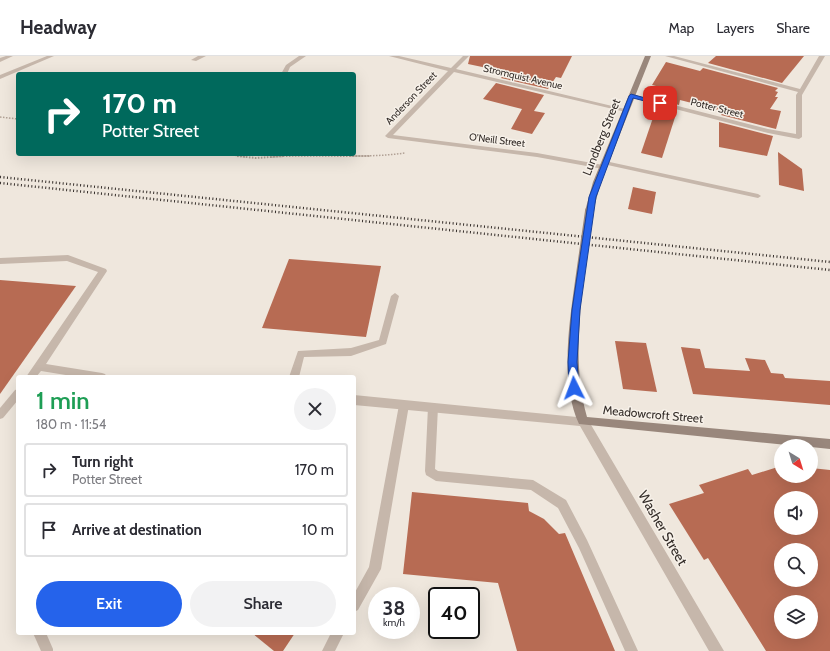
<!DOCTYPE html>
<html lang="en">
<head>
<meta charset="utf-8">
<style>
	:root { --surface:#fff; --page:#f2f2f3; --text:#2b2b33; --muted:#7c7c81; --line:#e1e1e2; --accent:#2563eb }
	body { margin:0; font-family:Cabin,sans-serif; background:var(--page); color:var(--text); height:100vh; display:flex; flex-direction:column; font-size:15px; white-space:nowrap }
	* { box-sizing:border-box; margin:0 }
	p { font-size:13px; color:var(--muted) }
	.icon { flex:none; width:22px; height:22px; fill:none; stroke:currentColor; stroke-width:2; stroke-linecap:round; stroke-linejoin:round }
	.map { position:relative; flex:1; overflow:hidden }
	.drawer { position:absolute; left:16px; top:319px; width:340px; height:260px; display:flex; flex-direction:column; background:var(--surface); border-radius:4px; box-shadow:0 4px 16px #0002 }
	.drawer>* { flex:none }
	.top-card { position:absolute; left:16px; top:16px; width:340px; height:84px; border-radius:4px; box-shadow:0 4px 16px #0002; background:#00695c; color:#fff; overflow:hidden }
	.needle { width:26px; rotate:142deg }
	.fabs { position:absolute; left:774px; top:383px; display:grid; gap:8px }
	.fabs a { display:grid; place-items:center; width:44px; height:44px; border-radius:50%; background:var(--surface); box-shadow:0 4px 16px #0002; font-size:20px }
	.speed { position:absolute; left:368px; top:531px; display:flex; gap:8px; font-size:20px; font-weight:700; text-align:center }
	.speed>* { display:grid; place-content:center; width:52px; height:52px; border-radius:50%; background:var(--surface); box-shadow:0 4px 16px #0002; line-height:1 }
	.speed small { font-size:10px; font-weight:400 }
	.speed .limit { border:2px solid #111; border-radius:6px; background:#fff; color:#111 }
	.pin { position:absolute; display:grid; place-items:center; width:34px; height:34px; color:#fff; margin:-17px; border-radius:8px; box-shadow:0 2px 6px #0006 }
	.me { position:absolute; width:44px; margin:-22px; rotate:357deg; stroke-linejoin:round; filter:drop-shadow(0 0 3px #0008) }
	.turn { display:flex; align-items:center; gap:14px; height:84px; padding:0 20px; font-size:18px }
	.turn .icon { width:52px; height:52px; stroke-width:2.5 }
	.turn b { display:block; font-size:28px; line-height:34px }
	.round { display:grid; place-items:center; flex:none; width:42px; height:42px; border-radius:21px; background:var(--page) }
	.summary { display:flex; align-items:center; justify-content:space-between; height:68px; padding:0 20px }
	h1 { font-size:24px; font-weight:600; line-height:30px; color:#1e9e55 }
	.action { display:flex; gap:8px; margin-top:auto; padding:8px 20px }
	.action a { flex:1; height:46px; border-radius:24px; background:var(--accent); color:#fff; font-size:16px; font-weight:600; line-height:46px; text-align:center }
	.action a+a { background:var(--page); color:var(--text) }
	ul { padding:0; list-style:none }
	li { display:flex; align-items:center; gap:12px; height:54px; margin:0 8px 6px; padding:0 12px; border:2px solid var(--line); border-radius:4px }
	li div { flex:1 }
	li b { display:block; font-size:15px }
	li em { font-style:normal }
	header { display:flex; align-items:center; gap:24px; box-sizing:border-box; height:56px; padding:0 20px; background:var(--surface); border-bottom:1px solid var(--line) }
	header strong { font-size:19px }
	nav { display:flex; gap:22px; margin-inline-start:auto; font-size:14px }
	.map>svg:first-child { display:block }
	.building { fill:#b76b53; fill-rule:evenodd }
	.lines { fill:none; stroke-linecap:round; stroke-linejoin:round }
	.path-far1 { stroke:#b1a195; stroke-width:1.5; stroke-dasharray:1.5 1.5; stroke-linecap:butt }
	.path { stroke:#b1a195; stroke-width:2; stroke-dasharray:1.5 1.5; stroke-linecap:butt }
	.lane { fill:#c6b7ab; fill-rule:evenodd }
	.street { fill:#c6b7ab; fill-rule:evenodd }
	.secondary { fill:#99877c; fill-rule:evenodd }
	.rail { stroke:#342d29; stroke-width:2.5; stroke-dasharray:1 2.5; stroke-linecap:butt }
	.secondary-bridge { stroke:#99877c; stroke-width:8 }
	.route { fill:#2563eb; stroke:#184099 }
	.labels { text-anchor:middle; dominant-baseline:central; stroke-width:3; stroke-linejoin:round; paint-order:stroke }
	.far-street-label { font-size:10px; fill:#342d29; stroke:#f7f1e9 }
	.street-label { font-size:12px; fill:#342d29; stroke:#f7f1e9 }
	.near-street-label { font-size:14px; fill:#342d29; stroke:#f7f1e9 }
</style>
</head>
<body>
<header>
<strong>Headway</strong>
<nav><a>Map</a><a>Layers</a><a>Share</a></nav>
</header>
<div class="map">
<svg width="830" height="595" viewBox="0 0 830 595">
	<rect width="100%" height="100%" fill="#efe7dd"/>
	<g class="building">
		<path d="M470 0H572L561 22 556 21 548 33 501 22 506 16 468 8Z"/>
		<path d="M716 0H804L782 27 708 7Z"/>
		<path d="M666 6 700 15 703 12 778 32 775 35 778 36 775 41H778L770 53 781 55 776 73 721 59 723 55 680 44 679 49 660 44 661 39 656 38 660 31 652 29Z"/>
		<path d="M496 27 544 39 534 55 545 57 532 78 511 73 522 53 483 43Z"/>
		<path d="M657 50 677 55 662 102 641 97Z"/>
		<path d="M719 66 773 80 767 100 719 91Z"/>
		<path d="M778 96 802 113 804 135 779 129Z"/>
		<path d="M633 131 656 136 652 158 628 153Z"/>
		<path d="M289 203 381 210 366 281 262 272Z"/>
		<path d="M0 224 76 230 0 338Z"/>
		<path d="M615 285 646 287 657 336 623 333Z"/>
		<path d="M681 291 700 293 705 312 750 315 745 302 765 304 771 317 783 318 785 322 830 325V349L693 338Z"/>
		<path d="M781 410V420H811V412L830 414V595H766L708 502 704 504 669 448 704 437 699 429 748 413 752 419ZM781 442H811V472H781ZM781 494H811V524H781ZM781 546H811V576H781Z"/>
		<path d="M412 436 528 447 529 455 544 463 559 478 565 477 615 595H517L498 527 403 518Z"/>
		<path d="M252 577H295L283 595H274Z"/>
	</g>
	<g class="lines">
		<g class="path-far1">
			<path d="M0 61 18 63"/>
			<path d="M226 98 246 101"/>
			<path d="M271 101C315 98 361 103 405 97"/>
		</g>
		<g class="path">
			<path d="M237 100 256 102 284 100"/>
			<path d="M350 100H370"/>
		</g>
		<g class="lane">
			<path d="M6 0H13L0 6V2Z"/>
			<path d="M47 0H54L0 23V19Z"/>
			<path d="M605 105 758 138 761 140 758 142 603 108 602 107Z"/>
			<path d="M68 199 106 213 107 215 46 308 102 317 105 318 107 321H78L41 315 36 321H26L98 216 67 205 0 208V202Z"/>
			<path d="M395 237 399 240 386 288 351 300 304 301 299 321H289L298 295 351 292 379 284 391 240Z"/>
			<path d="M18 333V344L3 362 0 363V352L15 334Z"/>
			<path d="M404 345 407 346 409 349 381 513 358 554 354 556V538L369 511 399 349 401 346Z"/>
			<path d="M433 347 436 348 438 351 435 413 438 415 533 424 566 444 587 484 638 595H625L579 492 558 452 531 434 436 425 426 419 425 415 428 351 430 348Z"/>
			<path d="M33 577H46L53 593V595H41Z"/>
			<path d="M331 577H344L335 595H322Z"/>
		</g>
		<g class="street">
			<path d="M198 0H206L196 5 191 4Z"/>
			<path d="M299 0H306L290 11 287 18H281L286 9Z"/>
			<path d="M389 0H399L451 12 463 0H469L456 13 629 54 626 56 454 16 393 79 537 97 603 109 607 111 603 113 537 101 388 82 385 80 386 79 448 15Z"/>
			<path d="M665 0H674L800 33 819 0H825L802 39V81L799 83 768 77 629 41 628 40 631 38 768 73 796 78V39L798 36Z"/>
			<path d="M354 339 587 362 724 595H709L580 370 354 349Z"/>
		</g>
		<g class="secondary">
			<path d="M645 0H651L601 126 593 155 592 157H586L585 155 593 126Z"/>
			<path d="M579 222 583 225C579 271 574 316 587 361L830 383V393L811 391V390H797L579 368C560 327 569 269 575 225Z"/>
		</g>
		<g class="rail">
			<path d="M0 121 830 206"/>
			<path d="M0 127 830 214"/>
		</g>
		<path class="secondary-bridge" d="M579 225 589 155"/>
	</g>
	<path class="route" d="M631 38 663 47 660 49 633 42 596 141 580 254 577 306 579 332 574 336 569 332 568 306 572 254 589 141 629 40Z"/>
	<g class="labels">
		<g class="far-street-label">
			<text transform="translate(523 21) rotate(13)">Stromquist Avenue</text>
			<text transform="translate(411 42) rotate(-46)">Anderson Street</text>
			<text transform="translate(717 52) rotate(14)">Potter Street</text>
			<text transform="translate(497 84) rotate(7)">O'Neill Street</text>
		</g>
		<g class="street-label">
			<text transform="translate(601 81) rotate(-68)">Lundberg Street</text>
			<text transform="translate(653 358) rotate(5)">Meadowcroft Street</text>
		</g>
		<g class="near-street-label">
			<text transform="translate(663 472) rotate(60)">Washer Street</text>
		</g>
	</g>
</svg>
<div class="fabs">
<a><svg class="needle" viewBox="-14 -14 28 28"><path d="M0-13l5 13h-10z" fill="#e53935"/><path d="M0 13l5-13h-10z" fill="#7c7c81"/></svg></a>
<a><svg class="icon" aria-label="sound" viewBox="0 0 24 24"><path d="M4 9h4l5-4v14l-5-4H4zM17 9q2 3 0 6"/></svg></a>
<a><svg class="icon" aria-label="search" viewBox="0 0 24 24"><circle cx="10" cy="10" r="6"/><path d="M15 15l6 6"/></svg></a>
<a><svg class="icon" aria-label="layers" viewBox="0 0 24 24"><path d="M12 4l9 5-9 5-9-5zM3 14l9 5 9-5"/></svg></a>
</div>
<div class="speed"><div>38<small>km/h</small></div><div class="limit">40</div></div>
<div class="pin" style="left:660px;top:47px;background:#d93025"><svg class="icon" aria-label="arrive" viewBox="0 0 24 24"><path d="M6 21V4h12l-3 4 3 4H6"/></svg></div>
<svg class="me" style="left:574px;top:332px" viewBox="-20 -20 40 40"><path d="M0-17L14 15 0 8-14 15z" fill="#2563eb" stroke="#fff" stroke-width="4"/></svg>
<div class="top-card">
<div class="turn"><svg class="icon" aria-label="right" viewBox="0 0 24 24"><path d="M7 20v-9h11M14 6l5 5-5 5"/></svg><div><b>170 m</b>Potter Street</div></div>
</div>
<section class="drawer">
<div class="summary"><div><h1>1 min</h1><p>180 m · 11:54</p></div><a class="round"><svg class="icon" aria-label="close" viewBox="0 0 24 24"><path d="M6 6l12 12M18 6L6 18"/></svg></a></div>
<ul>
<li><svg class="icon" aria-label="right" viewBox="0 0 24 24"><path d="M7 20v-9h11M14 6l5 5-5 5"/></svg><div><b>Turn right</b><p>Potter Street</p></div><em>170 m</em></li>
<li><svg class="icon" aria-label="arrive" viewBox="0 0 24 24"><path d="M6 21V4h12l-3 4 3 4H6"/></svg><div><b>Arrive at destination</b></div><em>10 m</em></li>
</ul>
<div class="action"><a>Exit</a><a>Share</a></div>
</section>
</div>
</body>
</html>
